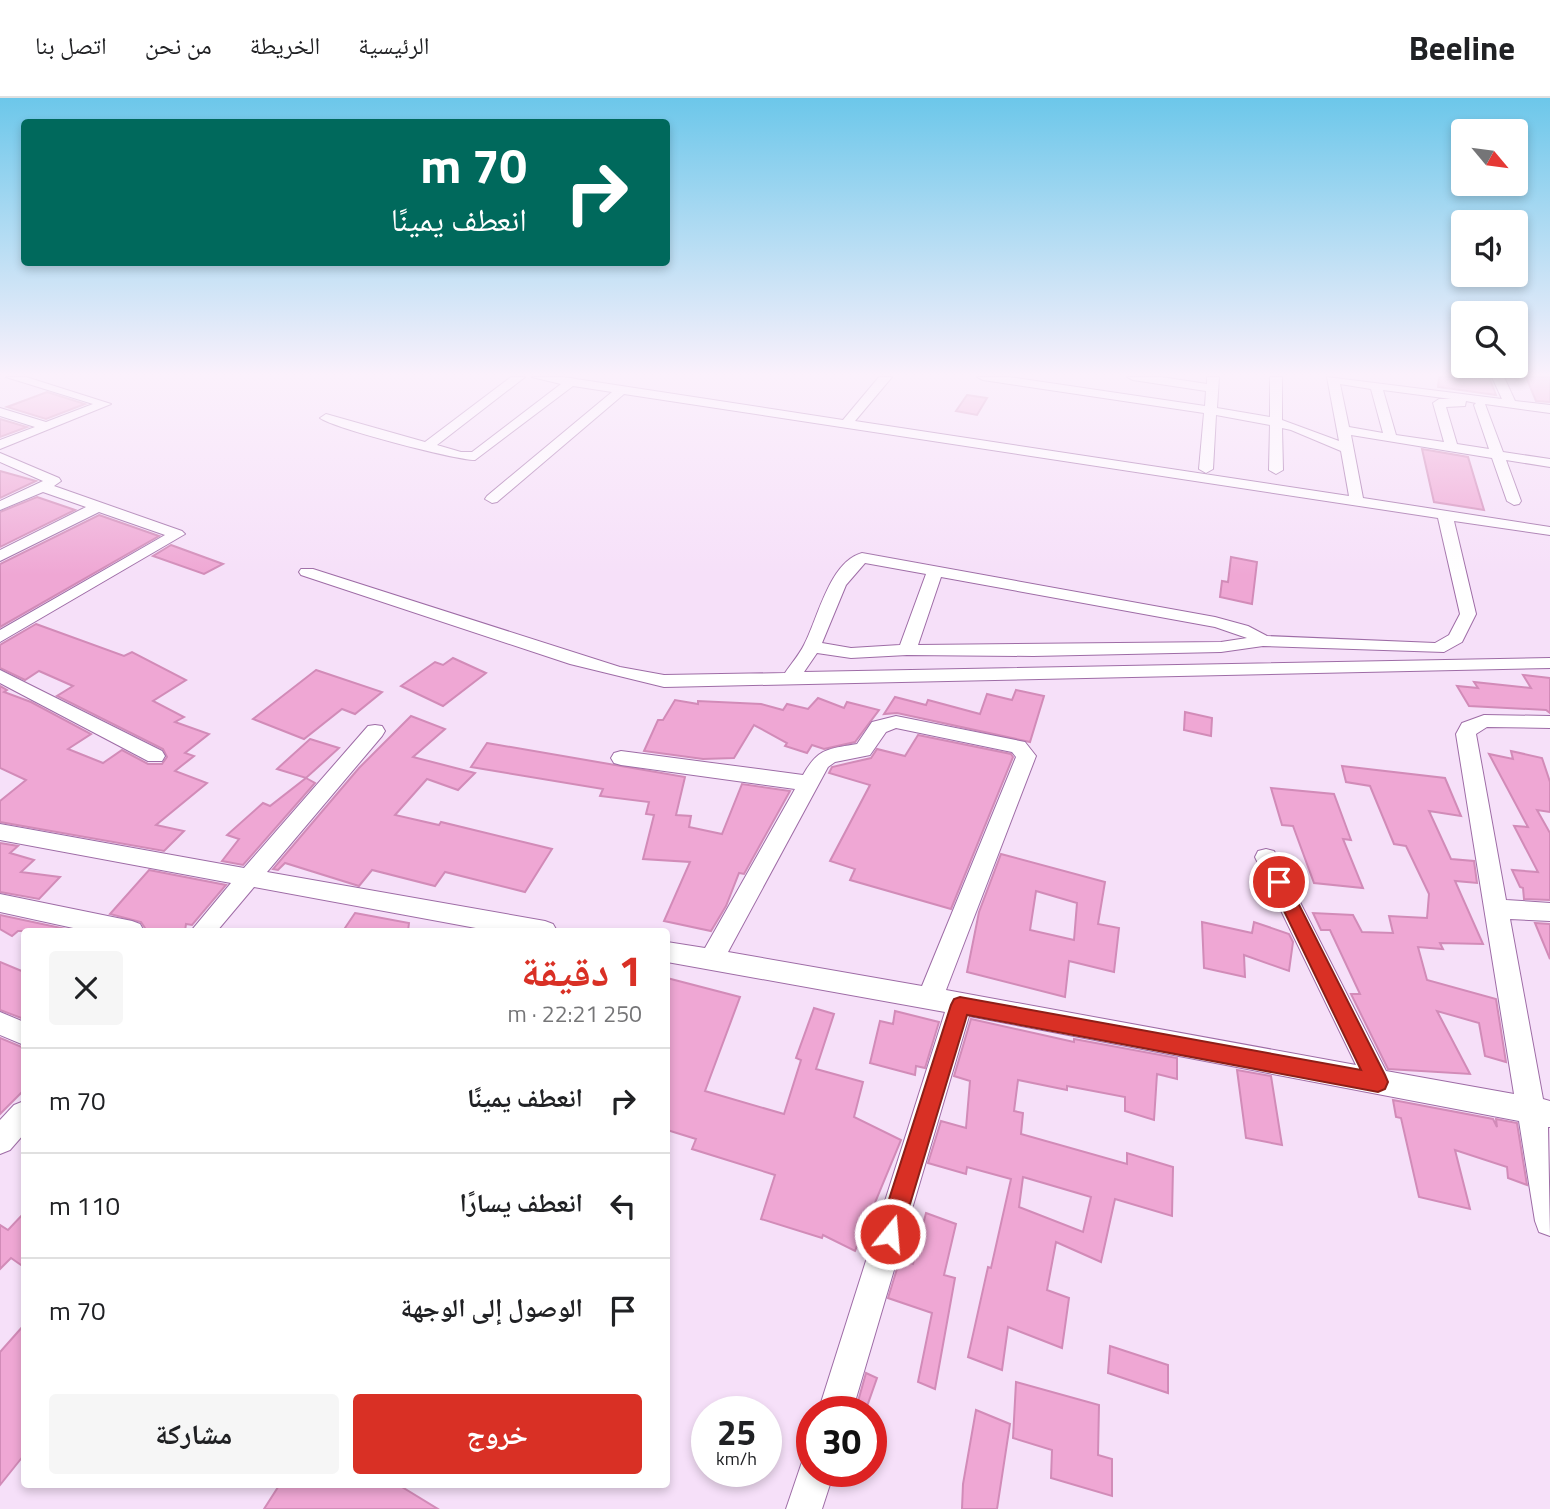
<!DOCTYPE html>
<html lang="ar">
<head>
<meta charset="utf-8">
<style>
	:root { --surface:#fff; --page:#f6f6f6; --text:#202124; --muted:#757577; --line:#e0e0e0; --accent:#d93025 }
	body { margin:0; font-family:"Titillium Web","Noto Naskh Arabic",sans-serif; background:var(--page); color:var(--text); direction:rtl; height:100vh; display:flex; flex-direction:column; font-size:26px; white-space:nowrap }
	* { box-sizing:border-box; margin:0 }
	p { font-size:23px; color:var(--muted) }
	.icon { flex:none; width:38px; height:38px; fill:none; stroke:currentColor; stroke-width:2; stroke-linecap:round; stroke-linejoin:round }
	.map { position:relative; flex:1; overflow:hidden; direction:ltr }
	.side { position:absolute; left:21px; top:830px; width:649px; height:560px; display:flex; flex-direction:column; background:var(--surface); border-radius:7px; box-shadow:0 4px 10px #0003; direction:rtl }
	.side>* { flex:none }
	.banner { position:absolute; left:21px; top:21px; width:649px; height:147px; border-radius:7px; box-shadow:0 4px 10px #0003; direction:rtl; background:#00695c; color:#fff; overflow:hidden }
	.needle { width:46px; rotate:119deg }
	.controls { position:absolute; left:1451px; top:21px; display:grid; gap:14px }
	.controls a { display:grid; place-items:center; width:77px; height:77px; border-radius:7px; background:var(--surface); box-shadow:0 4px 10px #0003; font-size:35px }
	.speed { position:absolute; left:691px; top:1298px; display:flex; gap:14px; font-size:35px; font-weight:700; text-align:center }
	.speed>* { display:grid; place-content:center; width:91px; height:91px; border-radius:50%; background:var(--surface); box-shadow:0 4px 10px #0003; line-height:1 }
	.speed small { font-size:18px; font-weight:400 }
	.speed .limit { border:10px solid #d22; background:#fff; color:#111 }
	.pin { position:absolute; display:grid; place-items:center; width:60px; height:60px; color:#fff; margin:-30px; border:4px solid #fff; border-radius:50%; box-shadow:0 2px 7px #0007 }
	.me { position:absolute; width:77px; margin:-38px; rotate:17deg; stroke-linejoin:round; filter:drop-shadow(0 0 5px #0008) }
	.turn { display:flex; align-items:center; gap:24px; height:147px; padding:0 28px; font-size:32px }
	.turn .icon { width:91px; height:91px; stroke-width:2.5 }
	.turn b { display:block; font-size:49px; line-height:60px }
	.round { display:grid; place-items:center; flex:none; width:74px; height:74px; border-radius:7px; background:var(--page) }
	.headline { display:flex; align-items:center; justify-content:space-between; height:119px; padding:0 28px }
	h1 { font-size:42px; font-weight:700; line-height:52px; color:var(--accent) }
	.cta { display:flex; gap:14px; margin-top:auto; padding:14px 28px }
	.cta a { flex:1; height:80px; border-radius:7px; background:var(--accent); color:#fff; font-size:28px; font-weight:700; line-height:80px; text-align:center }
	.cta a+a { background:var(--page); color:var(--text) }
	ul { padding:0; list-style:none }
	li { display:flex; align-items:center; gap:21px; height:105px; padding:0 28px; border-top:2px solid var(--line) }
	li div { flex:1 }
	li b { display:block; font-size:26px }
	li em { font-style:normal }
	header { display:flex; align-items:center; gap:42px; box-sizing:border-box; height:98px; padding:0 35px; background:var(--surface); border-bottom:2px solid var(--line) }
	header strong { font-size:33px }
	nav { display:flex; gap:38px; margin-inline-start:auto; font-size:24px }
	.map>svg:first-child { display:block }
	.building { fill:#efa7d4; stroke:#d28bb8; stroke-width:2; fill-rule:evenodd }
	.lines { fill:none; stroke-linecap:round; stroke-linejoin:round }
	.minor-casing { stroke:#9e6ca6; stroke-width:2 }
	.minor { fill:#fff; fill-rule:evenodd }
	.route { fill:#d93025; stroke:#8d1f18; stroke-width:2 }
</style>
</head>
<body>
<header>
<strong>Beeline</strong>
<nav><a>الرئيسية</a><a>الخريطة</a><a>من نحن</a><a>اتصل بنا</a></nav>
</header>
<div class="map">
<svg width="1550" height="1411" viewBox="0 0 1550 1411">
	<rect width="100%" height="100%" fill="#f6e0f9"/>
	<g class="building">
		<path d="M1439 279H1489L1496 297 1438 289Z"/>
		<path d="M1526 279H1550V304L1536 303Z"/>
		<path d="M47 294 85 306 46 321 7 309Z"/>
		<path d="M967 297 987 300 977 317 956 313Z"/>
		<path d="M0 321 27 329 0 339Z"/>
		<path d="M1422 351 1468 359 1484 412 1434 404Z"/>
		<path d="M0 373 36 383 0 400Z"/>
		<path d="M37 399 75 412 0 449V414Z"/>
		<path d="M99 417 159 438 0 529V466Z"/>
		<path d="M171 447 223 466 204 476 153 458Z"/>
		<path d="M1231 459 1257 464 1252 506 1220 499 1222 483 1228 484Z"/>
		<path d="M36 526 124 558 132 554 186 582 153 603 184 619 175 624 209 636 185 655 194 658 175 673 207 685 156 727 184 733 164 753 0 724V703L26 682 0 670V588L7 592 4 594 31 604 91 636 68 651 103 665 122 652 148 666H162L167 659 163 651 57 598 73 588 39 573 25 582 0 570V547Z"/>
		<path d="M453 560 486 575 443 608 401 588 435 564 443 567Z"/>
		<path d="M316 572 382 594 355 616 342 611 304 641 253 621Z"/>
		<path d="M1523 577 1550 580V615L1546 612 1469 608 1457 588 1478 590 1474 584 1531 590Z"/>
		<path d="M1016 592 1044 598 1030 644 897 615 884 616 895 599 926 607 928 602 980 616 987 596 1012 602Z"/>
		<path d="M818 600 844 610 847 604 879 612 855 644 824 651 812 647 807 655 785 648 787 645 754 627 734 660 703 661 644 653 658 622H663L675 602 698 606V603L761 606 783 612 787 606 808 611Z"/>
		<path d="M1185 614 1212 620 1211 638 1184 632Z"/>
		<path d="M411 618 445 631 413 659 475 675 458 692 427 681 395 717 439 727 441 724 552 751 525 794 445 774 435 788 372 772 359 788 285 765 278 772 273 771 359 670Z"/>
		<path d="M918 637 1011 656 1013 659 951 811 850 782 855 771 830 763 870 687 829 675 832 669 871 660 877 651 905 658Z"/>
		<path d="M310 641 339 650 306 680 277 671Z"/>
		<path d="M487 645 685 679 676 717 691 718 689 729 722 736 742 686 790 693 744 776 739 775 726 808 711 833 664 823 690 764 643 761 654 717 646 716 649 704 600 698 603 691 471 669Z"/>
		<path d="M1511 653 1542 660 1550 684V714L1537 712 1550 735V802L1524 801 1523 790 1520 789 1512 772 1538 774 1514 728 1528 729 1489 656 1513 661Z"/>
		<path d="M1342 668 1445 680 1461 718 1429 713 1451 761 1474 763 1477 785 1455 783 1483 846 1440 845 1443 851 1418 849 1427 882 1496 901 1506 964 1485 958 1479 925 1437 913 1470 976 1388 971 1351 896H1360L1330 832H1321L1313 815 1353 817 1362 834 1393 835 1389 818 1427 820 1429 796 1406 748 1394 746 1370 688 1346 684Z"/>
		<path d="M306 680 315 685 243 767 222 763 239 741 227 737 263 705 270 708Z"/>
		<path d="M1271 690 1334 696 1351 742 1343 741 1363 790 1314 785 1293 728 1282 727Z"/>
		<path d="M0 745 18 748 10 755 34 762 21 774 60 779 39 801 0 794Z"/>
		<path d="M1001 756 1105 784 1098 826 1119 830 1114 874 1069 863 1065 899 967 874 979 814ZM1036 793 1077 805 1074 842 1030 832Z"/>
		<path d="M149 772 226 787 192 827 186 826 185 833H147L141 824 110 816Z"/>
		<path d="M355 815 409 825 408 833H343Z"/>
		<path d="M0 817 75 833H18L12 838 0 831Z"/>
		<path d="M1202 824 1252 835 1254 824 1289 836 1293 844 1289 873 1244 857 1245 879 1204 870Z"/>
		<path d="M1535 825 1550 826V861Z"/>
		<path d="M0 864 24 874V921L0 912Z"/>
		<path d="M667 880 740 899 705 993 784 1016 801 962 796 960 814 910 834 916 816 971 863 984 854 1019 901 1042 855 1153 823 1137 822 1140 761 1121 775 1077 692 1051 696 1041 667 1032Z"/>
		<path d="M895 913 939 924 925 970 916 968 915 977 870 965 880 923 893 926Z"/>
		<path d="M971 921 1074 944V941L1177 960V981L1157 976 1154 1022 1125 1013V999L1067 988V992L1018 982 1014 1013 1023 1015 1021 1036 1127 1066V1055L1173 1069 1172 1118 1115 1101 1101 1164 1056 1144 1047 1192 1069 1200 1062 1250 1008 1229 1002 1272 968 1259 988 1169 991 1170 1011 1081 967 1069 966 1076 928 1065 941 1023 966 1030 970 983 954 978ZM1023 1079 1091 1099 1083 1134 1019 1109Z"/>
		<path d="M0 940 24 950V992L0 1016Z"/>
		<path d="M1237 972 1271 978 1282 1047 1246 1040Z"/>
		<path d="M1393 1002 1493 1021 1497 1029 1496 1021 1517 1025 1527 1087 1508 1080 1507 1069 1455 1052 1470 1111 1419 1099 1401 1020 1396 1019Z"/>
		<path d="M24 1115V1169L11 1160 0 1171V1127L8 1132Z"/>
		<path d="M926 1115 956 1126 944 1177 955 1180 935 1291 918 1284 932 1215 888 1200 900 1161 913 1166Z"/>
		<path d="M24 1227V1357L0 1387V1254Z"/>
		<path d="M1110 1248 1168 1267V1295L1108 1275Z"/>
		<path d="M866 1275 877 1280 865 1314H855Z"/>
		<path d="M1016 1284 1099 1307 1098 1357 1112 1361V1398L1051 1380 1052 1352 1013 1340Z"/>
		<path d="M976 1312 1010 1326 997 1411H962L963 1386Z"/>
		<path d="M280 1386H397L438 1411H264Z"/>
	</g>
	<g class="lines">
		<g class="minor-casing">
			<g id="minor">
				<path d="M6 279H26L111 306 0 351V342L35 329 0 318V310L46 324 93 306Z"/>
				<path d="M511 279H525L437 347 461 354H472L561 286 532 279H563L843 322 879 279H892L855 323 1349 398 1341 353 1291 332 1282 330 1283 372 1276 376 1269 372 1270 327 1216 317 1213 371 1206 375 1199 371 1204 315 983 282 977 279H1009L1205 308 1206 293 1133 282 1127 279H1161L1207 286V279H1219L1217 310 1270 319V279H1282V322L1339 343 1327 279 1502 301 1492 279H1504L1515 303 1550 307V315L1485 306 1503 354 1550 361V369L1506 362 1521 403 1519 406 1514 407 1507 403 1492 360 1351 337 1363 400 1550 429V437L1454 423 1476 516 1462 544 1444 554 1263 548 1221 554 1033 558 907 557 851 560 817 555 804 574 1550 560V570L664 589 570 566 301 477 299 474 301 471H313L620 569 664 577 785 575C791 566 799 557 804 547 818 521 829 464 862 455L1215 519 1248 528 1267 538 1435 545 1449 537 1460 516 1438 420 624 296 497 404 492 405 485 401 487 398 612 294 573 288 475 362C455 362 333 330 320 320L326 316 425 344ZM1340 286 1371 291 1383 335 1349 329ZM1383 292 1451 301H1439L1433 305 1444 344 1396 337ZM1466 303 1476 305 1474 307 1489 351 1457 346 1446 309 1465 308ZM865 465 926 476 900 547 851 550 822 545 846 487ZM941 479 1215 529 1247 540 1221 544 918 547Z"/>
				<path d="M0 355 59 380 61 383 54 388 182 433 185 436 0 544V532L165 437 99 414 0 463V452L86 409 43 394 0 412V403L43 383 0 364Z"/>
				<path d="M0 572 162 653 165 658 162 663H148L0 585Z"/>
				<path d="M1484 617 1550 618V630L1487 629 1476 636 1506 802 1550 805V823L1510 821 1543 1001 1550 1003V1029H1548L1550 1138 1539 1134 1535 1123 1519 1023 969 918 852 1314H818L945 914 667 864V844L705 850 795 691 621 667 614 665 611 660 614 655 621 653 803 677C818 650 828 651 857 646L872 624 896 618 1025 644 1036 658 946 892 1356 967 1255 759 1258 753 1266 751 1274 753 1277 759 1386 973 1514 996 1456 636 1462 625ZM896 630 1012 654 1016 659 922 888 728 854 828 669 835 664 870 657 886 634Z"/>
				<path d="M375 627 382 628 385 633 382 638 267 774 545 823 553 826 557 833H492L254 789 217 833H191L231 785 0 742V726L244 770 368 628Z"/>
				<path d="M0 796 132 823 140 826 144 833H87L0 814Z"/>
				<path d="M0 914 24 924V947L0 937Z"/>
				<path d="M24 1003V1036L10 1052 0 1056V1022L14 1007Z"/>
				<path d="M812 1358V1374H834L822 1411H786L803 1361Z"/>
			</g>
		</g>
		<use href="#minor" class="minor"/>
	</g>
	<linearGradient id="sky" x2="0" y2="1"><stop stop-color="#6cc7ea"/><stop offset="0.58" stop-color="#fbf1fc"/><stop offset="1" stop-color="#fbf1fc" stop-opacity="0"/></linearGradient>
	<rect width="1550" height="477" fill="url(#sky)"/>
	<path class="route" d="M1279 777 1285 779 1385 977 1388 984 1385 991 1378 994 967 917 901 1136 898 1144 890 1148 882 1144 878 1136 951 907 954 901 960 899 1361 972 1270 784 1272 779Z"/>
</svg>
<div class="controls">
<a><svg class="needle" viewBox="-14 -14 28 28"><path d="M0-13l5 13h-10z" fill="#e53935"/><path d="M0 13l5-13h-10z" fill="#757577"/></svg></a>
<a><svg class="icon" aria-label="sound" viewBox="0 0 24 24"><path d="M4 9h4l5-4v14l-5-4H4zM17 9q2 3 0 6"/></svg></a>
<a><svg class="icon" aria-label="search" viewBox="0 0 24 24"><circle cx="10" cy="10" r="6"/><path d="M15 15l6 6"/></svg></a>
</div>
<div class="speed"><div>25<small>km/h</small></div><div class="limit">30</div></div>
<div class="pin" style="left:1279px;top:784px;background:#d93025"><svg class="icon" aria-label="arrive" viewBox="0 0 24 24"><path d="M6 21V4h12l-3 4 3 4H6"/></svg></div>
<svg class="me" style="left:890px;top:1136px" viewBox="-20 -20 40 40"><circle r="17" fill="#d93025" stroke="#fff" stroke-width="3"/><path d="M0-11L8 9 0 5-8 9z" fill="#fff"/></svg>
<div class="banner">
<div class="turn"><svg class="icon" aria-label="right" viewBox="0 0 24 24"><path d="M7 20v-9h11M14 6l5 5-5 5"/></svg><div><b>70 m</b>انعطف يمينًا</div></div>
</div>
<section class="side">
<div class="headline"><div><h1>1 دقيقة</h1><p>250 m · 22:21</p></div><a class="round"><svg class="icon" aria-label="close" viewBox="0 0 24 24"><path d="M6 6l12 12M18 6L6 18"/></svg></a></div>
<ul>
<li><svg class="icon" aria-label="right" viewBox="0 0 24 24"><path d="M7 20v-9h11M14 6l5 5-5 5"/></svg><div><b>انعطف يمينًا</b></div><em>70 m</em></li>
<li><svg class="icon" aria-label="left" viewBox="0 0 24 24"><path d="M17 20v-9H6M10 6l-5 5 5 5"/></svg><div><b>انعطف يسارًا</b></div><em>110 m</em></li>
<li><svg class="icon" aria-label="arrive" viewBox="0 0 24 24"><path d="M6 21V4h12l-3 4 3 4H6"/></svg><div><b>الوصول إلى الوجهة</b></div><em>70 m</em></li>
</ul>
<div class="cta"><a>خروج</a><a>مشاركة</a></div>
</section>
</div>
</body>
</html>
